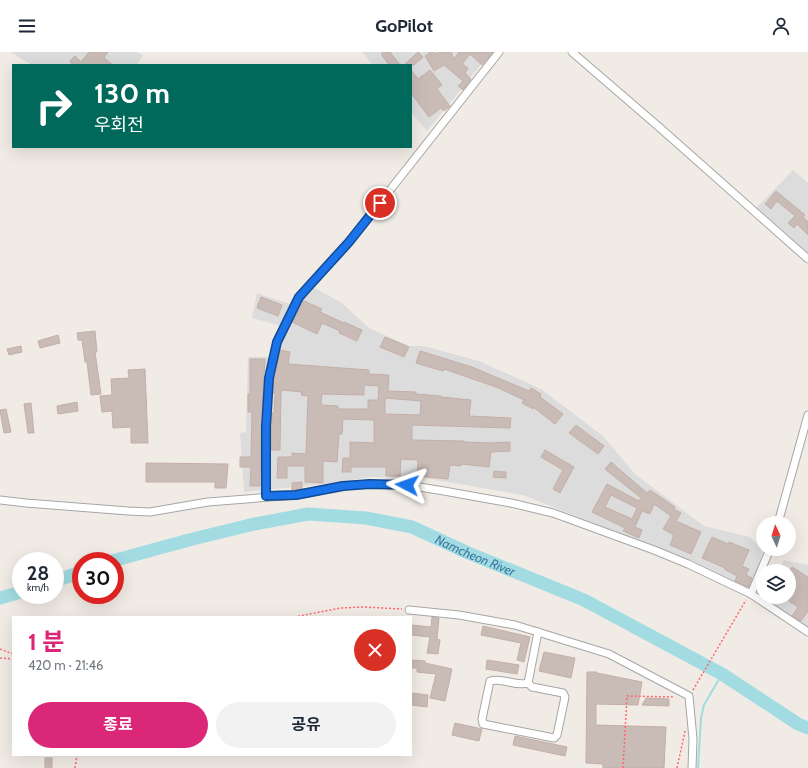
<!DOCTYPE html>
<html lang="ko">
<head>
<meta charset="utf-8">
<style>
	:root { --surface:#fff; --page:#f2f2f3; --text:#1f2937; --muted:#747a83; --accent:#db2777 }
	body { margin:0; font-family:Cabin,"Noto Sans KR",sans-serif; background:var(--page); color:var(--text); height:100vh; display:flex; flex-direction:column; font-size:15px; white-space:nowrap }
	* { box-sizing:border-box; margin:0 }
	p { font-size:13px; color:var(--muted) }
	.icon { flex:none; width:22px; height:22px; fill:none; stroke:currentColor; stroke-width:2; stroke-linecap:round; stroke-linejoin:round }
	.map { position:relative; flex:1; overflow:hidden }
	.details { position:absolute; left:12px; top:564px; width:400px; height:140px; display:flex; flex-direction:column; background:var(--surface); border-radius:0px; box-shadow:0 4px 16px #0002 }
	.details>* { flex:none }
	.hud { position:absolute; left:12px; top:12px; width:400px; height:84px; border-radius:0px; box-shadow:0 4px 16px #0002; background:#00695c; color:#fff; overflow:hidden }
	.needle { width:26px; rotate:356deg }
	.fabs { position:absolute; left:756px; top:464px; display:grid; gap:8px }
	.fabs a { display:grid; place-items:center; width:40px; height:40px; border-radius:50%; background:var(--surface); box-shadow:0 4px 16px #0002; font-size:20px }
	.speed { position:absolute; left:12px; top:500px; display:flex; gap:8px; font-size:20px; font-weight:700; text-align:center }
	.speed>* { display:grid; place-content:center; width:52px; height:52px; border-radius:50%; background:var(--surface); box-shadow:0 4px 16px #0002; line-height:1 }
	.speed small { font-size:10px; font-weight:400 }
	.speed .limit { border:6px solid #d22; background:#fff; color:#111 }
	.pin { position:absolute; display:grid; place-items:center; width:34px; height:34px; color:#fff; margin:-17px; border:2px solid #fff; border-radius:50%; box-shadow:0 1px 4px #0007 }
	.me { position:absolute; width:44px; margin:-22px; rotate:274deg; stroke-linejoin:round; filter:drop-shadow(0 0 3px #0008) }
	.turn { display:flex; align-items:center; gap:14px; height:84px; padding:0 16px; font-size:18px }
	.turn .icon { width:52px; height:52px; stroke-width:2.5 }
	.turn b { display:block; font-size:28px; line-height:34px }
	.round { display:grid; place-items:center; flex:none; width:42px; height:42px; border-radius:21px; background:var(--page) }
	.head { display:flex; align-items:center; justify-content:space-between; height:68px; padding:0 16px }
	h1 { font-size:24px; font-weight:700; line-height:30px; color:var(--accent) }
	.cta { display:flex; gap:8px; margin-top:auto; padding:8px 16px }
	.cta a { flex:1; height:46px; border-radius:24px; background:var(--accent); color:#fff; font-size:16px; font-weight:700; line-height:46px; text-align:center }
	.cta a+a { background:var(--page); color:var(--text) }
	header { display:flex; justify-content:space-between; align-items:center; height:52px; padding:0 16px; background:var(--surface); font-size:18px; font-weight:700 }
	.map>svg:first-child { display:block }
	.residential { fill:#dddcdc }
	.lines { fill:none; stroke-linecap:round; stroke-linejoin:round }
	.stream { stroke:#a2dce2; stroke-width:2 }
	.river { stroke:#a2dce2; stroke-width:13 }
	.building { fill:#c9bcb7; stroke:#c4afa6; fill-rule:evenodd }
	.minor-casing { stroke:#a6a6a6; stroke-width:9 }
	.path { stroke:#ff686d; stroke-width:1.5; stroke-dasharray:2 2; stroke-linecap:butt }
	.minor { stroke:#fff; stroke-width:7 }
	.route-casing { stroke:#114b97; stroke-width:10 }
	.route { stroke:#1a73e8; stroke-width:7 }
	.labels { text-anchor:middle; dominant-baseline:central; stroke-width:4; stroke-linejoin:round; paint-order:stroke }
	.water-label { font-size:13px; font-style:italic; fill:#3c7a9f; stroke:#fff }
</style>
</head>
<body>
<header><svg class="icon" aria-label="menu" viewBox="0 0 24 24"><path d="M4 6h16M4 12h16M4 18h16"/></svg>GoPilot<svg class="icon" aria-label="person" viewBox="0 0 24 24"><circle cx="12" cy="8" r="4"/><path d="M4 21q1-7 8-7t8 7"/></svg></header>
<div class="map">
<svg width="808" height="716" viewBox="0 0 808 716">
	<rect width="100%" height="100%" fill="#f1ebe5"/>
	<g class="residential">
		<path d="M10 0H136L143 3 137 13H32Z"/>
		<path d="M362 0H491L427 79 411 60V13H373Z"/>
		<path d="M793 118 808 131V203L757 157 758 154Z"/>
		<path d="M313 235 342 251 369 276 409 294H424L479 309 541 337 603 384 635 422 704 474 750 485 763 498 757 523 763 526V544L693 509 626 484 523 443 418 425H369L337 431 244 440 240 381 246 380 248 305H275L285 275 252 266 257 241 296 254 301 247Z"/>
		<path d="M784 508 808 513V577L764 545H789V519H777Z"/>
	</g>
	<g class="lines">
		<path class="stream" d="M698 716 701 666 704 653 722 622"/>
		<g class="river">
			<path id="s1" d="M112 509 189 488 254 472 308 462 366 466 412 475 466 500 584 548 722 622 798 672 808 676"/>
			<path d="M55 529 81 520"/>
			<path d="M0 546 21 540"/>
		</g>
	</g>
	<g class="building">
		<path d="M89 0H108L104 6 113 13H73L70 9 75 4 81 10Z"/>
		<path d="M384 0H390L400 13H389L381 2Z"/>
		<path d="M418 0 423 5 414 13H404Z"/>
		<path d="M431 0H434L435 2 441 0H451L454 7 459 0H493L482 13 470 2 462 12 468 16 465 21 471 27 463 38 458 34 463 29 444 13 434 19 425 4Z"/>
		<path d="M411 18 418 27 430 18 442 33 437 37 450 54 449 55 444 59 441 56 429 65 411 41Z"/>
		<path d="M776 139 805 163 803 165 808 170V183L797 172 794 176 788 171 795 164 777 149 771 157 765 152Z"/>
		<path d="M261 245 282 253 278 264 257 256Z"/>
		<path d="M304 249 322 257 320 260 344 271V270L362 278 357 289 339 281 340 279 322 271 317 282 292 270Z"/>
		<path d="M95 279 97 300H95L101 342 91 343 87 310H85L82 288H78L77 281Z"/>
		<path d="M58 283 60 291 40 296 38 289Z"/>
		<path d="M385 285 409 295 404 305 380 295Z"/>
		<path d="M21 294 22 300 9 303 7 297Z"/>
		<path d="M280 298 290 300 288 312 369 318V322L389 323 388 339 416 340V342L441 344V345L471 348 469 364 511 366 510 376 412 373V388L464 389V390L489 391 510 390V399L491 400 489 415 461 412V414L450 413 448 427 417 424 418 408 401 407 400 424H386V415H351V420H342L343 406H350V390L374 391V368L343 367 342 382H339L337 410 323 409V431L305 430V414H287V426H277L278 405H292V401L306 402 308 344 301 343 302 340 281 338 280 398H271L272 361H274L275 341H273L274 327ZM364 333 379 334 378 348H368V357H338V354L321 353 322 342 364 343ZM385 346 421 349 420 363 385 362Z"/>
		<path d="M420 299 472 315 529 339 531 336 541 342 540 345 563 362 555 372 533 355V357L522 351 524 348 496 335 444 317 443 319 416 311Z"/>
		<path d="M250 307H265L261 375 260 434H250L251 415H240V405H251L252 360H248V342H250Z"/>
		<path d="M145 317 148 391H131V375L113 376 112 359 102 360 100 344 112 343 111 327 129 326 128 318Z"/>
		<path d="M77 350 78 359 58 362 57 354Z"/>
		<path d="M31 351 34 381H28L24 352Z"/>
		<path d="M6 357 11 380 4 381 0 358Z"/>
		<path d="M576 373 604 394 598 402 569 381Z"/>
		<path d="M545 398 574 415 560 441 553 437 563 418 541 405Z"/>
		<path d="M611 410 647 441 650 438 675 455 674 457 681 461 676 469 701 480 691 502 670 493 674 483 663 477 671 464 654 452 650 462 642 459 635 475 642 478 639 486 623 479 625 476 592 460 607 432 639 449 641 446 605 417ZM611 443 637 456 632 467 605 455Z"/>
		<path d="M146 411 228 412 226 436H215V430H146Z"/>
		<path d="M494 419 506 420V426L493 425Z"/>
		<path d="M302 430V437L292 438V431Z"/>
		<path d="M712 485 728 492 729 490 749 498 742 514 749 517 746 523 752 526 748 535 735 529 737 524 724 517 725 516 702 506Z"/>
		<path d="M792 515 808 525V559L801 569 792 564 798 555 789 549V520Z"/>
		<path d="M432 565 439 566 437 587 440 588 438 602 427 601 430 585 411 583V573L431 575Z"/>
		<path d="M483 574 530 585 524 610 517 608 521 591 481 583Z"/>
		<path d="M544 600 575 606 571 626 539 619Z"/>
		<path d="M411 608 425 609V611L452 617 445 649 430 646 436 622 417 620V616H411Z"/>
		<path d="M487 608 519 613 517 622 486 617Z"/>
		<path d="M587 620H597V621L642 630 638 653 596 652V673L666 675 664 716H603V712L586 711Z"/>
		<path d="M411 641 428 643 427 655 411 653Z"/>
		<path d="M646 646 669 647V654L642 653Z"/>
		<path d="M455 671 482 677 479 689 452 683Z"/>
		<path d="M515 684 567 695 565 704 513 693Z"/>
		<rect x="45" y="706" width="7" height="10"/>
	</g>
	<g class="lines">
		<g class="minor-casing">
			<g id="minor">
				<path d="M572 0 659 75 808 207"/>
				<path d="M266 444V375L269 326 277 290 295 252 309 234 349 190 499 0"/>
				<path d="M0 448 26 451 128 459 150 460 208 450 296 443 343 434 370 432 407 433 444 439 511 451 553 461 654 498 688 512 751 542 808 580"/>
				<path d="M778 471 808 363"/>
				<path d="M751 542 770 497"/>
				<path d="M409 558 459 563 515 573 609 602 689 644 693 687 692 716"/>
				<path d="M528 631C515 635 503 625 490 629L482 667 483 672 554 686 557 683 565 645 563 641 532 635 528 631 538 580"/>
			</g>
		</g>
		<g class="path">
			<path d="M294 565 341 556 363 555 402 557"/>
			<path d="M0 597 13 602"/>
			<path d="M0 606 13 607"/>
			<path d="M693 638 746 548"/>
			<path d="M75 716 77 703"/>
			<path d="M623 716 627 644 674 645"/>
			<path d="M677 716 685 679"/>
		</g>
		<use href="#minor" class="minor"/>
	</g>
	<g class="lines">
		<g class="route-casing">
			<path id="route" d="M380 151 349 190 299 245 277 290 269 326 266 375V444L296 443 343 434 370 432 407 433"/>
		</g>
		<use href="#route" class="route"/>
	</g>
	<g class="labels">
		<g class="water-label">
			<text stroke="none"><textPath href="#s1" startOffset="376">Namcheon River</textPath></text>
		</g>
	</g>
</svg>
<div class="fabs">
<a><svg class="needle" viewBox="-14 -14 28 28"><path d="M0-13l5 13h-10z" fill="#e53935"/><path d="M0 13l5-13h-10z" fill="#747a83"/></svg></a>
<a><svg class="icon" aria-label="layers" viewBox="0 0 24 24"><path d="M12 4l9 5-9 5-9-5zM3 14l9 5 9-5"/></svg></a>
</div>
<div class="speed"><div>28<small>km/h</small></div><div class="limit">30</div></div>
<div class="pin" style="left:380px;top:151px;background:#d93025"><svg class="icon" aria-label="arrive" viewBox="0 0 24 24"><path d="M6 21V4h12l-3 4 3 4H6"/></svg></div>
<svg class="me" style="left:407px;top:433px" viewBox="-20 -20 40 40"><path d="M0-17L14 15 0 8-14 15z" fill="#1a73e8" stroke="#fff" stroke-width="4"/></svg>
<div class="hud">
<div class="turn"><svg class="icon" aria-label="right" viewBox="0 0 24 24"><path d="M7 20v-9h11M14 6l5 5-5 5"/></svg><div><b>130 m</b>우회전</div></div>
</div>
<section class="details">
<div class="head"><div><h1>1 분</h1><p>420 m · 21:46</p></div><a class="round" style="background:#d93025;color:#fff"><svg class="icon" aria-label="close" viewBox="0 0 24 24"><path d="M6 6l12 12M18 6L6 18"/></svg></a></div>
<div class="cta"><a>종료</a><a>공유</a></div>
</section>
</div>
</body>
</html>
